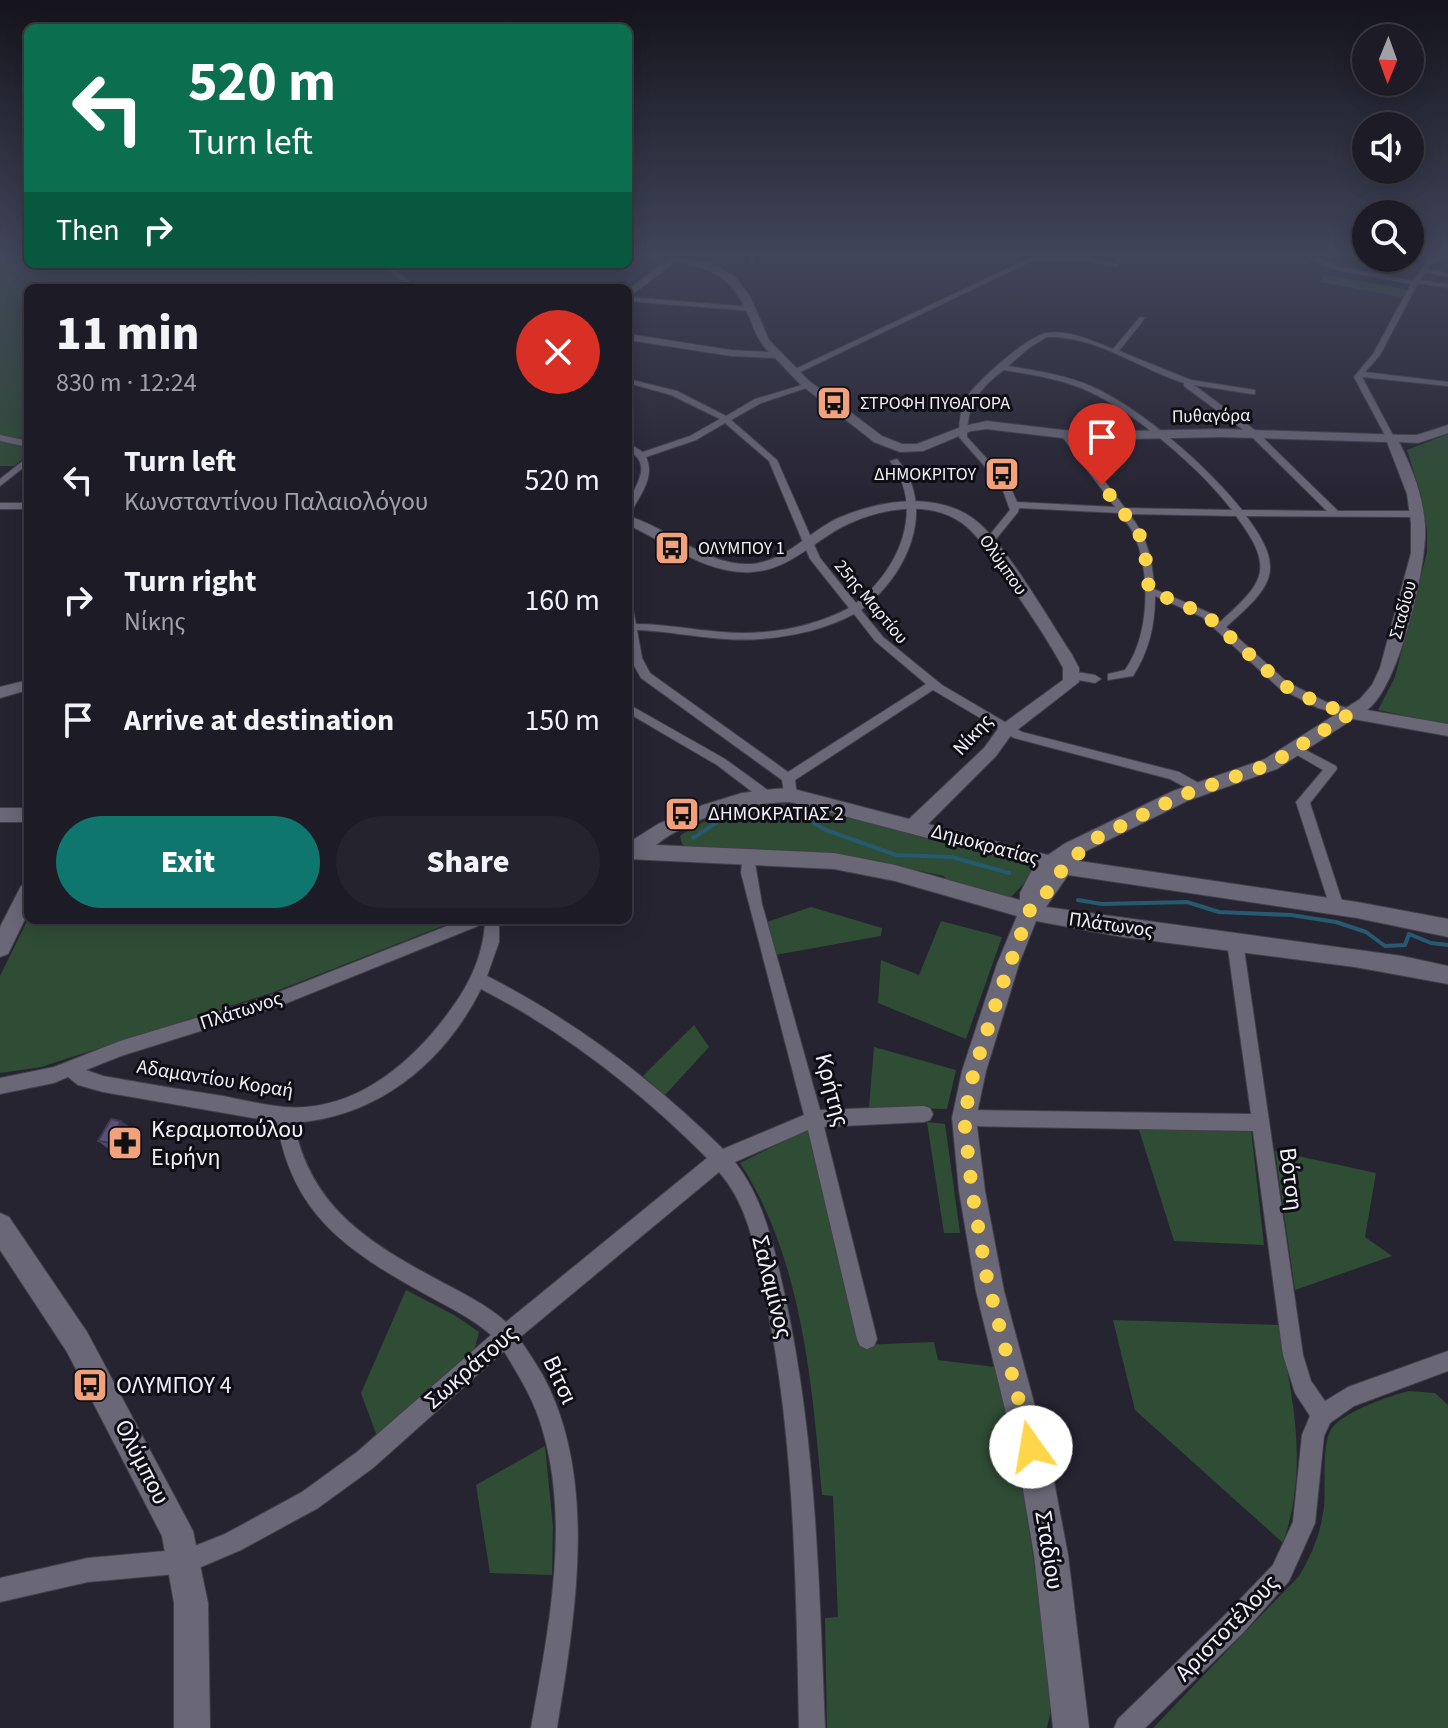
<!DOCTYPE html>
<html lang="en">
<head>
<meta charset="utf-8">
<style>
	:root { --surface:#1d1b26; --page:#25242e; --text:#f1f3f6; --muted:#a0a1a7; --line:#3b3943; --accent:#0f766e }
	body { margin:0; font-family:"Source Sans 3",sans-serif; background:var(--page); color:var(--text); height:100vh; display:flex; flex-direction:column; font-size:30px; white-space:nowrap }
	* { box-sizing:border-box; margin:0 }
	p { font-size:26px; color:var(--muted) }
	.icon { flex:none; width:44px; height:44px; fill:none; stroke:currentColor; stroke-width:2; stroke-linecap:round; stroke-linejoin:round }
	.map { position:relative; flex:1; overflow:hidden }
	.panel { position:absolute; left:24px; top:284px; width:608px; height:640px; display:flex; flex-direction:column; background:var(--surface); border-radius:12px; box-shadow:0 4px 20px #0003,0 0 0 2px var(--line) }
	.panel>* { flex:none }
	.hud { position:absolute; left:24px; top:24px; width:608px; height:244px; border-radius:12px; box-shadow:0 4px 20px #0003,0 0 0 2px var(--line); background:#0b6e4f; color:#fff; overflow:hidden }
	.needle { width:52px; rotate:181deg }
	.tools { position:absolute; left:1352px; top:24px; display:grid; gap:16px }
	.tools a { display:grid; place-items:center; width:72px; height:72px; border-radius:50%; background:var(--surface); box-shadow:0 4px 20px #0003,0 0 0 2px var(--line); font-size:40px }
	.pin { position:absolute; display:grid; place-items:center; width:68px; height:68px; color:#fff; margin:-82px -34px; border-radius:50% 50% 50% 0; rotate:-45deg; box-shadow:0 0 8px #0007 }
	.pin .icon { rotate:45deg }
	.me { position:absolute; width:88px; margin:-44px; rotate:347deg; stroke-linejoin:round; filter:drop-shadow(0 0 6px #0008) }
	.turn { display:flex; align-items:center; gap:28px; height:168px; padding:0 32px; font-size:36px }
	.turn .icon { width:104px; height:104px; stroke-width:2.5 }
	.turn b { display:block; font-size:56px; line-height:68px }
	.then { display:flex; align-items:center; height:76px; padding:0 32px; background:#0003; gap:16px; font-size:30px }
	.round { display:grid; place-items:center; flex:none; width:84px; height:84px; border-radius:42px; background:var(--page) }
	.headline { display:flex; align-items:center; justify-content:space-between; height:136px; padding:0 32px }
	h1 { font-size:48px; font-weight:800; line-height:60px }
	.button { display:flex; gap:16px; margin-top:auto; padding:16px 32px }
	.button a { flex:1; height:92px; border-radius:48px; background:var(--accent); color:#fff; font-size:32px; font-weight:800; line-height:92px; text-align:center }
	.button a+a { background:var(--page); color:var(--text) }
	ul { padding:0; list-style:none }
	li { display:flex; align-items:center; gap:24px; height:120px; padding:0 32px }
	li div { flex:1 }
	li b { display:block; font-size:30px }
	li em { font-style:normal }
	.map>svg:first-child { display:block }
	.green { fill:#2f4c35 }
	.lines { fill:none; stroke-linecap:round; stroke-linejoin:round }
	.stream { stroke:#255a70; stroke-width:4 }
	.street-casing { stroke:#423f4a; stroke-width:2 }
	.secondary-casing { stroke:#423f4a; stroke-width:2 }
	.street { fill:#6a6777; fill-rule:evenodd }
	.secondary { fill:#6a6777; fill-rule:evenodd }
	.wall { fill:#4d466a }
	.shaded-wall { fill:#3f3956 }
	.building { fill:#5a517b; stroke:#3f3956; stroke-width:2 }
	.route { stroke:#ffd54a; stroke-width:14; stroke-dasharray:0 25.2 }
	.labels { text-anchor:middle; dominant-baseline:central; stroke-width:6; stroke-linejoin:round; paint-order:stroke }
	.far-poi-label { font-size:18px; fill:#f1f0f9; stroke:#100e15; text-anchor:start }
	.far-street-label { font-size:18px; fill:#f1f0f9; stroke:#100e15 }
	.street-label { font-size:20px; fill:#f1f0f9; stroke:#100e15 }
	.poi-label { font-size:20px; fill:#f1f0f9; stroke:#100e15; text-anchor:start }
	.near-street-label { font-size:24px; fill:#f1f0f9; stroke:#100e15 }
	.near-poi-label { font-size:24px; fill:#f1f0f9; stroke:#100e15; text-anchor:start }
</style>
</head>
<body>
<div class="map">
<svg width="1448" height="1728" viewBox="0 0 1448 1728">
	<rect width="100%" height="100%" fill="#272432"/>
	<g class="green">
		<path d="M0 256H28V264H382L413 288H360V285L342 283 318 288H28V455L14 466H0Z"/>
		<path d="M1325 275 1410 290 1407 298 1320 282Z"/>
		<path d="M1448 434V725L1378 710 1395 677 1427 552V530L1421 495 1407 450Z"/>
		<path d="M761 804H794L829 810 1031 865 1034 873 1011 897 947 880 944 876 868 860 691 850 682 844 680 836C702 820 734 808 761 804Z"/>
		<path d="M811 907 882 928 881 936 775 955 767 922Z"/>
		<path d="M28 919V920H458L274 992 41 1067 0 1073V976Z"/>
		<path d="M941 921 1002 937 966 1039 878 1003 881 960 919 975Z"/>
		<path d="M694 1025 709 1047 665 1095 643 1076Z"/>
		<path d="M874 1047 956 1070 947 1109 869 1107Z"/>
		<path d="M927 1122 945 1124 960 1233H944Z"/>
		<path d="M808 1129 861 1345 934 1342 938 1360 995 1367C1026 1480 1039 1593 1051 1709L1047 1728H827L825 1618 838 1617 833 1496 822 1495C812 1383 802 1258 740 1163Z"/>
		<path d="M1139 1130H1251L1264 1245 1174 1241Z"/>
		<path d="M1275 1151 1376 1173 1365 1237 1392 1256 1295 1290Z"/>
		<path d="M406 1290 456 1316 479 1332 474 1351 378 1439 361 1393Z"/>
		<path d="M1113 1320 1279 1325C1293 1402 1309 1466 1283 1543L1135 1410Z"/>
		<path d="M1409 1391 1435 1393 1448 1405V1728H1153L1299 1576C1312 1555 1321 1532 1324 1507 1326 1487 1321 1443 1332 1428 1345 1411 1389 1396 1409 1391Z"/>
		<path d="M545 1446 553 1527 552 1575 490 1573 476 1485Z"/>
	</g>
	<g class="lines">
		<g class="stream">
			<path d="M693 838 722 819 809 820 826 830 896 855 952 857 1009 873"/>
			<path d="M1078 900 1102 904 1187 902 1219 912 1291 915 1336 922 1366 932 1385 946 1405 945 1409 934 1431 943 1448 945"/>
		</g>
		<g class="street-casing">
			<g id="street">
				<path d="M749 256H755L754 263H750Z"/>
				<path d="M1034 256H1041L1038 258 1082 257 1115 262 1117 256H1123L1117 266 1082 261H1032L796 374 789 372Z"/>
				<path d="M1305 256H1312L1341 267 1413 281 1428 261 1448 256V258L1432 263 1427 269 1448 273V277L1425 272 1420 280 1448 284V288L1418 283 1380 355 1365 372 1448 382V386L1362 377 1395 439 1394 441 1387 439 1354 377 1373 354 1411 284 1337 270Z"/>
				<path d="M381 264H388L418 288H411Z"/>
				<path d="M628 297 751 307 754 309 751 311 628 301Z"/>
				<path d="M1140 317 1145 318 1119 351 1191 380 1255 390V394H1252L1194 385 1256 431 1338 511H1417L1422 514 1417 517 1246 516C1288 571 1271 587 1226 627L1287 682 1326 702 1355 710 1357 713 1355 716 1351 717 1318 708 1279 688 1202 617 1155 596C1155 626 1149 651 1133 676L1108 680V674L1125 670C1150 634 1151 574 1134 534 1130 526 1124 520 1119 513L1019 508 1018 512 992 544 984 542 1010 510 1001 485 959 437C959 424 960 412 965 400 974 383 1028 336 1046 333 1068 329 1093 341 1113 349ZM1047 337C1095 335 1140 369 1184 383V386L1250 435 1327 511 1242 510C1208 467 1143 410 1093 387 1066 375 1037 371 1008 366L1029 348ZM1004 370C1032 375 1062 379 1088 391 1136 413 1201 469 1232 510L1125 508 1068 433H1065L1061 435 1115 507 1017 502 1008 482 967 437C967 405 979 388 1004 370ZM1129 514 1236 516C1276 569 1264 582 1220 622L1210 613 1154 589C1153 560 1147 536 1129 514Z"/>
				<path d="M628 379 677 391 726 416 755 399 809 383V387L761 403 731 420 777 460 820 558 856 603C899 570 926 508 890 461L897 459C938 508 907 576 861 610L883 637 942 685 1022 732 1179 772 1204 786 1206 789 1204 792H1194L1170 779 1014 738 933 690 795 780 797 795 790 800 785 798 782 780 641 678 630 658 628 606 633 609 636 624C665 624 693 630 722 632 763 636 812 628 849 608L810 559 769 461 725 423 696 440 646 457C655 476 642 492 633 509L628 512C628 488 658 468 628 450V443L643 452 690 436 720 419 671 395 628 383ZM854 614 875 641 926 684 788 772 650 673 642 658 637 630C666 631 695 637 725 639 766 642 817 634 854 614Z"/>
				<path d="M0 435 28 441V447L0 441Z"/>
				<path d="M28 457V464L0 486V479Z"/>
				<rect x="0" y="503" width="28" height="6"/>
				<path d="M1071 671 1095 675 1101 679 1095 683 1067 678 1065 675Z"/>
				<path d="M628 704 725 759 769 791 771 794 769 797H759L717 765 628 713Z"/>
				<path d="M1296 745 1336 766 1337 769 1310 803 1344 907 1342 911H1332L1330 907 1296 802 1323 770 1292 752 1290 749Z"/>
				<path d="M748 850 753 851 762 904 820 1110 924 1106 930 1108 933 1114 930 1120 924 1122 824 1127 877 1339 874 1346 867 1349 860 1346 857 1339 808 1130 735 1162C764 1199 774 1247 784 1292 816 1435 819 1582 825 1728H799C796 1583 795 1438 765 1296 756 1253 749 1206 719 1172L519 1338C527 1350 535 1362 542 1374 599 1477 575 1617 557 1728H531C548 1632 571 1524 542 1428 534 1400 519 1376 504 1351L373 1468 318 1508 241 1550 187 1573 88 1582 0 1602V1578L88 1558 187 1549 225 1534 302 1492 357 1452 491 1335C471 1317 446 1306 423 1293 346 1250 292 1214 277 1122L103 1092 78 1085 68 1077 54 1083 0 1094V1078L54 1067 120 1041 269 996 462 920H499V942L487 976C575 1021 653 1080 723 1149L804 1115 741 873 743 851ZM485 922C483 962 464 994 439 1025 401 1072 348 1112 284 1107 264 1105 243 1100 223 1096 183 1090 143 1083 103 1076L86 1070 121 1056 277 1007 483 924ZM481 989C565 1032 640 1091 707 1158L506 1322C486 1304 462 1293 438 1280 368 1242 310 1207 294 1123 378 1117 444 1063 481 989Z"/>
				<path d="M1235 936 1240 938 1243 942 1303 1355 1311 1381 1325 1401 1348 1387 1448 1351V1371L1354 1406 1330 1423 1324 1436 1315 1523 1289 1581 1242 1634 1145 1728H1114L1118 1719 1224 1616 1273 1565 1293 1522 1302 1435 1310 1416 1295 1393 1283 1355 1253 1131 964 1126 958 1124 955 1118 958 1112 964 1110 1251 1114 1227 942 1230 938Z"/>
			</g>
		</g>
		<g class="secondary-casing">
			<g id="secondary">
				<path d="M672 256 710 263 734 276 750 296 769 340 808 380 882 436 902 444H917L964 426 987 421 1080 432 1222 429 1405 435H1417L1448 425V433L1418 443 1399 442C1412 468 1423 495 1425 525 1428 563 1399 688 1367 710L1448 724V736L1353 719 1277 769 1187 801 1076 856 1079 861 1357 902 1448 919V937L1357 918 1068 875 1046 907 1402 956 1448 966V984L1355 967 1123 937 1036 921 1019 964 986 1071 976 1118 985 1191 1004 1291 1051 1466 1068 1555 1089 1728H1053L1034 1555 1019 1466 976 1291 959 1191 952 1118 962 1071 997 964 1017 916 895 881 834 869 628 859V843L658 824 703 805 742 793 774 789 790 788 909 819 984 748 1000 726 1063 680V668C1049 641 1031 616 1014 590 999 568 986 544 967 527 934 498 880 508 844 526 814 541 789 570 752 572 707 575 668 543 628 525V516C670 528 705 566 751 564 784 562 808 533 836 519 876 501 932 491 971 517 1002 537 1048 619 1071 653L1079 668V682L1012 734 996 756 928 824 1048 855 1064 844 1173 791 1265 759 1360 699 1372 685 1380 668 1411 553V523L1407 494 1387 442 1222 437 1080 440 987 429 971 431 923 451 900 452 874 442 800 384 775 358 731 356 628 340V334L731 350 769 352C759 342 755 332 750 319 733 278 718 270 675 262L628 298V290ZM790 802 1034 866 1020 893V900L895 865 834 853 656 845C693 816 744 803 790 802Z"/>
				<path d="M28 680V690L0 698V687Z"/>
				<rect x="0" y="808" width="28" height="14"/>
				<path d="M28 884V913L8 954 0 957V927L21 886Z"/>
				<path d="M0 1213 9 1217 87 1332 193 1531 208 1603 210 1728H174V1603L162 1536 67 1352 0 1250Z"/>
			</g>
		</g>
		<use href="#street" class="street"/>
		<use href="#secondary" class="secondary"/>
	</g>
	<path class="wall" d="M121 1121 133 1129 132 1131 139 1136 130 1152 110 1150 98 1141Z"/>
	<path class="shaded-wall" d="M121 1121 133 1129 132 1131 139 1136 130 1152 119 1144 118 1127Z"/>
	<path class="building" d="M111 1119 121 1121 118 1127 128 1128 119 1144 98 1141Z"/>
	<linearGradient id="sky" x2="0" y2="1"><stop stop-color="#15141c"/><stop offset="0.51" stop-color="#41455a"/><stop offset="1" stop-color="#41455a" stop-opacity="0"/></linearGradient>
	<rect width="1448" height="498" fill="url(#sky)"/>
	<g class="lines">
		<path class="route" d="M1031 1447 987 1279 972 1191 964 1118 974 1071 1000 991 1030 910 1041 901 1066 864 1097 838 1180 796 1271 764 1351 713 1322 705 1283 685 1206 615 1149 590 1144 544 1137 530 1102 485"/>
	</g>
	<defs>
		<g id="bus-square" transform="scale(1.8)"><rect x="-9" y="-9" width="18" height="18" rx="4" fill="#f1a17c" stroke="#100e15"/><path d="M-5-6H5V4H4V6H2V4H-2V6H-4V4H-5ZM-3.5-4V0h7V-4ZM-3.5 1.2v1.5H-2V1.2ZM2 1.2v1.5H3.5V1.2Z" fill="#111"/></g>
		<g id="pharmacy-square" transform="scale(1.8)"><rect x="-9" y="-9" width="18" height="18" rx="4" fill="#f1a17c" stroke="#100e15"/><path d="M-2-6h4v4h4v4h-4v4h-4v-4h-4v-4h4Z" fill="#111"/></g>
	</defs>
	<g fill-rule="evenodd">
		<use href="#bus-square" x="834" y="403"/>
		<use href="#bus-square" x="1002" y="474"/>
		<use href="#bus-square" x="672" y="548"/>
		<use href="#bus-square" x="682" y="814"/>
		<use href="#pharmacy-square" x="125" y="1143"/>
		<use href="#bus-square" x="90" y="1385"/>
	</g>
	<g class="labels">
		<g class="far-poi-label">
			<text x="860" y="403">ΣΤΡΟΦΗ ΠΥΘΑΓΟΡΑ</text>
			<text x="976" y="474" text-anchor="end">ΔΗΜΟΚΡΙΤΟΥ</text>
			<text x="698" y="548">ΟΛΥΜΠΟΥ 1</text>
		</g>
		<g class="far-street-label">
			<text transform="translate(1211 416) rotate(-1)">Πυθαγόρα</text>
			<text transform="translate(1003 565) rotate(55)">Ολύμπου</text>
			<text transform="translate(871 602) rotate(50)">25ης Μαρτίου</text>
			<text transform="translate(1403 610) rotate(-75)">Σταδίου</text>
		</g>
		<g class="street-label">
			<text transform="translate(973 735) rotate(-47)">Νίκης</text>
			<text transform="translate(985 845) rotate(15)">Δημοκρατίας</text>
			<text transform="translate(1111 925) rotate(8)">Πλάτωνος</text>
			<text transform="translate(241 1011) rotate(-18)">Πλάτωνος</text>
			<text transform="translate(215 1079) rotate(9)">Αδαμαντίου Κοραή</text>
		</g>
		<g class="poi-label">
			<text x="708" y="814">ΔΗΜΟΚΡΑΤΙΑΣ 2</text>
		</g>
		<g class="near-street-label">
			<text transform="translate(832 1090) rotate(75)">Κρήτης</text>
			<text transform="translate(1291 1179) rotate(83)">Βότση</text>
			<text transform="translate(772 1287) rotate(76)">Σαλαμίνος</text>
			<text transform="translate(471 1367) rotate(-41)">Σωκράτους</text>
			<text transform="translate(560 1380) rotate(65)">Βίτσι</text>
			<text transform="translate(142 1462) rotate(63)">Ολύμπου</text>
			<text transform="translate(1049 1550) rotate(81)">Σταδίου</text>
			<text transform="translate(1227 1628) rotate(-46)">Αριστοτέλους</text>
		</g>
		<g class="near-poi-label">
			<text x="151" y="1129">Κεραμοπούλου<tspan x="151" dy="28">Ειρήνη</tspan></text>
			<text x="116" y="1385">ΟΛΥΜΠΟΥ 4</text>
		</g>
	</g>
</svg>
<div class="tools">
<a><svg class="needle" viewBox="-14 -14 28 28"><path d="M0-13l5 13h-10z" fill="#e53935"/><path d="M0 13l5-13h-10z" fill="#a0a1a7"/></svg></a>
<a><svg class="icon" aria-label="sound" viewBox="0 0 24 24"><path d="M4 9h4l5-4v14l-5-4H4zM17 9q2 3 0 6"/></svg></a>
<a><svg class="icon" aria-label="search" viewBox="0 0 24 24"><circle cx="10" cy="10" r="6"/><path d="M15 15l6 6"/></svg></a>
</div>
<div class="pin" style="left:1102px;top:485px;background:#d93025"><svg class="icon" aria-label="arrive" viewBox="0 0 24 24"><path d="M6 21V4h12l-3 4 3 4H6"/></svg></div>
<svg class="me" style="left:1031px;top:1447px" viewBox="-20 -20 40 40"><circle r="19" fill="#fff"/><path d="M0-13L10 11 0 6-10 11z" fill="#ffd54a"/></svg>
<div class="hud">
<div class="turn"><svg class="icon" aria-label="left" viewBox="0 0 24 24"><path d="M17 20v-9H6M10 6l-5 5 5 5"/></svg><div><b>520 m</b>Turn left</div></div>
<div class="then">Then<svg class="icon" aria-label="right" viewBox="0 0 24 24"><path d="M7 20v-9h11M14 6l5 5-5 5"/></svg></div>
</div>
<section class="panel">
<div class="headline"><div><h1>11 min</h1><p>830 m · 12:24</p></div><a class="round" style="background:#d93025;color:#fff"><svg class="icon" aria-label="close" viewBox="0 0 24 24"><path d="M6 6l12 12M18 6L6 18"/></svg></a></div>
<ul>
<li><svg class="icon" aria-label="left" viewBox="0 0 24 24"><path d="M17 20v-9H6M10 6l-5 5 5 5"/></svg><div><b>Turn left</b><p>Κωνσταντίνου Παλαιολόγου</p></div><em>520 m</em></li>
<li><svg class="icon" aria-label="right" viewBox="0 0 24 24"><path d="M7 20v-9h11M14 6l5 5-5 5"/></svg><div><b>Turn right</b><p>Νίκης</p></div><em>160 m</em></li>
<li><svg class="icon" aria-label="arrive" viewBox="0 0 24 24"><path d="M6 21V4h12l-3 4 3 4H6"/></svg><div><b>Arrive at destination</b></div><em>150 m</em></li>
</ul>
<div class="button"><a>Exit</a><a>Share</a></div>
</section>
</div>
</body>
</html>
